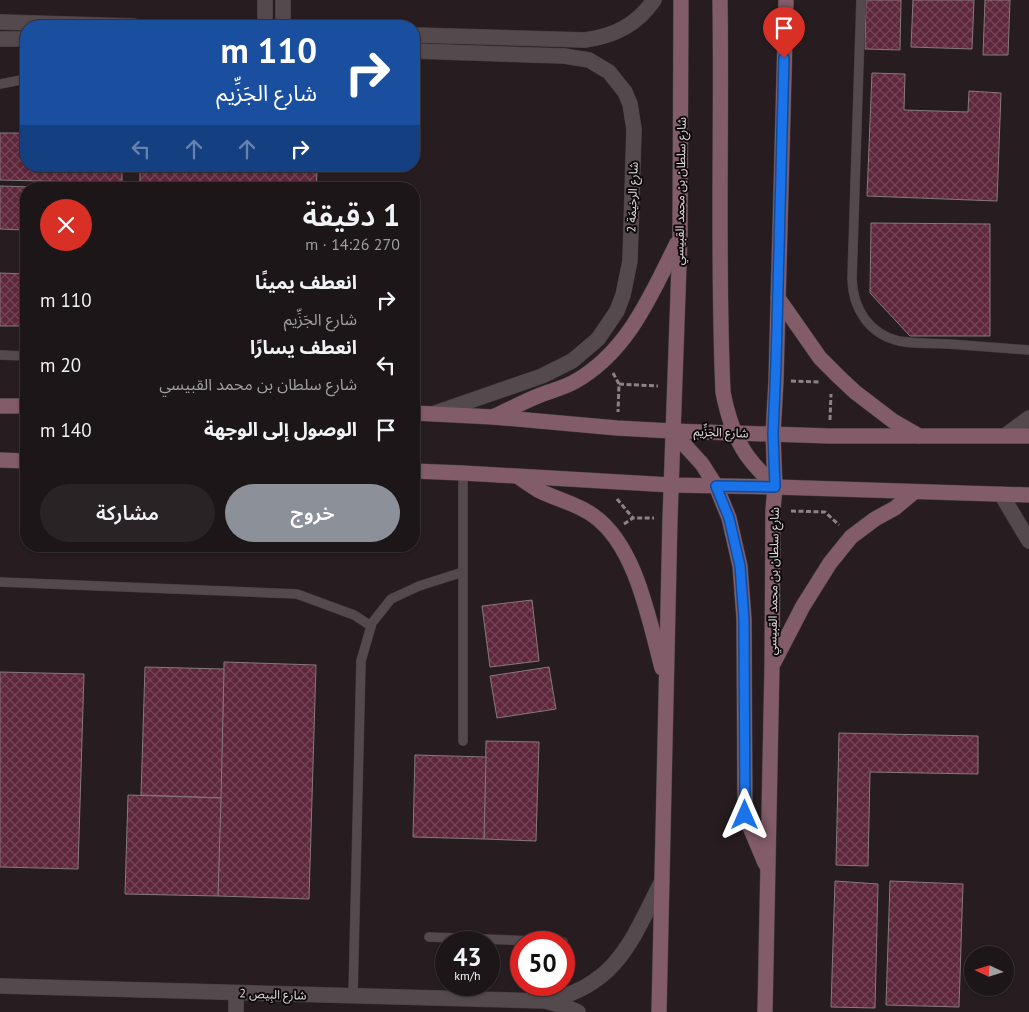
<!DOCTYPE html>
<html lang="ar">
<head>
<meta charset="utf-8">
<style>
	:root { --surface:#1d1618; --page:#2a2325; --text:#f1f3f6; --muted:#a09fa2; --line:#3b3537; --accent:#8c9099 }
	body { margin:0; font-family:"PT Sans","Noto Sans Arabic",sans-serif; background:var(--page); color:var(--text); direction:rtl; height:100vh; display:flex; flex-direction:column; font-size:19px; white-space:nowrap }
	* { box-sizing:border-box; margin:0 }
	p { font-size:16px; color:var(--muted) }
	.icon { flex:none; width:28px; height:28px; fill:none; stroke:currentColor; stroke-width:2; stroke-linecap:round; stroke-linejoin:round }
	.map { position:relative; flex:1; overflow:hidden; direction:ltr }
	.details { position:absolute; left:20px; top:182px; width:400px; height:370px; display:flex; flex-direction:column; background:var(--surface); border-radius:20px; box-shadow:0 1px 4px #0004,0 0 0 1px var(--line); direction:rtl }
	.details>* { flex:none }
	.guide { position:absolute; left:20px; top:20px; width:400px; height:152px; border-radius:20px; box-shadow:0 1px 4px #0004,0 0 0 1px var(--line); direction:rtl; background:#1a4fa0; color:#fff; overflow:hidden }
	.needle { width:32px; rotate:274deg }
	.fabs { position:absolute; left:964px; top:946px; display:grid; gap:10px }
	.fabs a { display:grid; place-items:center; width:50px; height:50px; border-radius:50%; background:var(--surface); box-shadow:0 1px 4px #0004,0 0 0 1px var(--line); font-size:25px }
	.speed { position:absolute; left:435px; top:931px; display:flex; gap:10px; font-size:25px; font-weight:700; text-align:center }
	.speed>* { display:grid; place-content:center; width:65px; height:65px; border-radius:50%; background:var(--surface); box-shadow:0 1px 4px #0004,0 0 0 1px var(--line); line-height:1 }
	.speed small { font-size:12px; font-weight:400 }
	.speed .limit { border:8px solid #d22; background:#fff; color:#111 }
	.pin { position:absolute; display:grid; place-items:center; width:42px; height:42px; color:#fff; margin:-51px -21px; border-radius:50% 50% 50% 0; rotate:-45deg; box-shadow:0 0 5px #0007 }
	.pin .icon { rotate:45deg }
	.me { position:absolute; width:55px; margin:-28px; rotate:0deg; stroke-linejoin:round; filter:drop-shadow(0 0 4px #0008) }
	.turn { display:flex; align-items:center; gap:18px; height:105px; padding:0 20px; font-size:22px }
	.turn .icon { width:65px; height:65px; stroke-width:2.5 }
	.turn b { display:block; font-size:35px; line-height:42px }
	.lanes { display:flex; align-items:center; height:48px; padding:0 20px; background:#0003; justify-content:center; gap:25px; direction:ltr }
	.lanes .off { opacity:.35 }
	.round { display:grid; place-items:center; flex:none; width:52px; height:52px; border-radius:26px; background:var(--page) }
	.headline { display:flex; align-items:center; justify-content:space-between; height:85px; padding:0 20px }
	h1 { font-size:30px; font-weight:600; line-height:38px }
	.primary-button { display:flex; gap:10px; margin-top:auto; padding:10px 20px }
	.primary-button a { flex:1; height:58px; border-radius:30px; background:var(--accent); color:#fff; font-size:20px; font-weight:600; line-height:58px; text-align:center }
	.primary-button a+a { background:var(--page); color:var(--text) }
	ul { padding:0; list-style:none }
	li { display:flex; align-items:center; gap:15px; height:65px; padding:0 20px }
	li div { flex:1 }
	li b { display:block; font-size:19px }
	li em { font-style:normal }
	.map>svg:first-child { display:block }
	.building { fill:url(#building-cross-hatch); stroke:#85797c }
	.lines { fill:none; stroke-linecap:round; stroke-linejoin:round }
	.lane-casing { stroke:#423b3d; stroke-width:10 }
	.street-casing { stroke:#423b3d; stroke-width:16 }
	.secondary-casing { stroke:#423b3d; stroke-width:16 }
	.path { stroke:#8b8385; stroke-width:3; stroke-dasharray:5 2.5; stroke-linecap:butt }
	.lane { stroke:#54494c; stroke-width:9 }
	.street { stroke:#54494c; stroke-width:15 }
	.secondary { stroke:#825c68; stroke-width:15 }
	.route-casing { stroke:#114b97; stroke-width:12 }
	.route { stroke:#1a73e8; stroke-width:9 }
	.labels { text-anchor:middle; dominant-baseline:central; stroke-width:4; stroke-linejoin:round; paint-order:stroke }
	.street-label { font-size:12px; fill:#e2dbdd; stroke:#0d090a }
</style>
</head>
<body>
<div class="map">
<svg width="1029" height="1012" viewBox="0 0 1029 1012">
	<defs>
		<pattern id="building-cross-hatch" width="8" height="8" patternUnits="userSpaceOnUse" patternTransform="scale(1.25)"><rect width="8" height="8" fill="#5e273b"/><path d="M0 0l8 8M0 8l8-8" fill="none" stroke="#754657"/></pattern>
	</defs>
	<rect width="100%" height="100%" fill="#271d20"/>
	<g class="building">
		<path d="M866 0H901L900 50 865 49Z"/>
		<path d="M913 0H974L972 49 911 47Z"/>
		<path d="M985 0H1010L1008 55H983Z"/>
		<path d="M872 73 905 74 904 110 968 112 969 91 1001 93 997 201 867 196Z"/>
		<path d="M0 133H26V166H122V183L0 180Z"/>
		<path d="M140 167 317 172 316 189H140Z"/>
		<path d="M0 186 96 189H26V230L0 229Z"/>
		<path d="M871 223 990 224V336H910L870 293Z"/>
		<path d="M0 273 26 274V326H0Z"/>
		<path d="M532 600 539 661 490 667 482 606Z"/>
		<path d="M224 662 316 665 309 899 218 896Z"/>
		<path d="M145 667 224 669 221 798 141 795Z"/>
		<path d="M549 667 556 709 497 718 490 676Z"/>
		<path d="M0 672 84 674 78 869 0 867Z"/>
		<path d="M839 733 978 736V774L870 772 868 866 836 865Z"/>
		<path d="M486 741 539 742 536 841 484 839Z"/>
		<path d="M415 755 486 757 484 839 413 837Z"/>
		<path d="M128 795 221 798 218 896 125 894Z"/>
		<path d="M835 881 878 884 875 1008 831 1007Z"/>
		<path d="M890 881 963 884 959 1007 886 1005Z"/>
	</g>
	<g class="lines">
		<g class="lane-casing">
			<g id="lane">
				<path d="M861 0 852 279C853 309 869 334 899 341 915 344 933 343 949 344 976 346 1002 348 1029 350"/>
				<path d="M0 84 26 79"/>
				<path d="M0 355 26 356"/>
				<path d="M463 473V741"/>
				<path d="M0 582 297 594 354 615 371 626"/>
				<path d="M429 937 563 942"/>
				<path d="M353 996 361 661 372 623 391 599 419 586 463 572"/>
				<path d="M477 999 478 985"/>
			</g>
		</g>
		<g class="street-casing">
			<g id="street">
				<path d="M0 22 134 26"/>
				<path d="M265 26V0"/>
				<path d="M283 26V0"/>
				<path d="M414 35 585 40C614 36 637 25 654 0"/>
				<path d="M0 39H26"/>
				<path d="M414 51 564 56 589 60 609 72 625 92 630 104 634 129 630 261 623 295 617 311 598 339 572 361 542 376 435 413"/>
				<path d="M1006 435 1029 418"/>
				<path d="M1001 494 1029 541"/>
				<path d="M0 986 545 1001 564 1006 578 1012"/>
				<path d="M549 1000C618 985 633 937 662 881"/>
				<path d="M236 1012V993"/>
			</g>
		</g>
		<g class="secondary-casing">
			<g id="secondary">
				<path d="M720 0C722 131 717 261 723 392 727 413 734 436 746 454 754 466 766 477 775 487"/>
				<path d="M778 298 820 358 839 377 855 392 893 421 919 436"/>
				<path d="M0 406H26"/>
				<path d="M414 413 493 417 617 428 672 431 829 436H1029"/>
				<path d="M493 417C508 410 523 402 538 396 550 391 563 388 574 382 628 352 651 295 677 243"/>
				<path d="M672 431 702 464 716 486 729 518 740 566 744 619 745 815 765 863"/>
				<path d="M0 460 26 461"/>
				<path d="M414 471 463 473 671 485 775 487 1029 495"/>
				<path d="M519 477C525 482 532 486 538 490 557 500 577 503 594 516 636 546 649 620 662 668"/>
				<path d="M774 662 803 606 830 563 851 537 875 519 895 508 914 492"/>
				<path d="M659 1012 670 519 680 237 681 0"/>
				<path d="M765 1012 772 665 773 510 775 487 773 434 776 381 786 0"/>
			</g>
		</g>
		<g class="path">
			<path d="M613 373 619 384 618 412"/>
			<path d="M791 381 820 382"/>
			<path d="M619 384 658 386"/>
			<path d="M830 420 831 394"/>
			<path d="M617 499 633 518"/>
			<path d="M791 511 825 512 839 525"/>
			<path d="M624 524 633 518H654"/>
		</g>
		<use href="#lane" class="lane"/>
		<use href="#street" class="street"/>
		<use href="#secondary" class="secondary"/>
	</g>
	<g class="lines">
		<g class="route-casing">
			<path id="route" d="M745 815 744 619 740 566 729 518 716 486 775 487 773 434 776 364 784 58"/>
		</g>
		<use href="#route" class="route"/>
	</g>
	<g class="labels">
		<g class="street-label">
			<text transform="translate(680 191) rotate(-89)">شارع سلطان بن محمد القبيسي</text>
			<text transform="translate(632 197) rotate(-88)">شارع الرخيمَة 2</text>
			<text transform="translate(721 432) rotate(2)">شارع الجَزِّيم</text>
			<text transform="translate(773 581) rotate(-89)">شارع سلطان بن محمد القبيسي</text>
			<text transform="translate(273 994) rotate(2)">شارع البِيص 2</text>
		</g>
	</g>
</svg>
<div class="fabs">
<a><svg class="needle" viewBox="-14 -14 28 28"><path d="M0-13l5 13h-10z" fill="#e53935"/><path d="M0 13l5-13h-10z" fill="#a09fa2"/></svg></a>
</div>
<div class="speed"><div>43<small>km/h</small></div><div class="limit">50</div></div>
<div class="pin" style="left:784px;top:58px;background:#d93025"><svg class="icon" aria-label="arrive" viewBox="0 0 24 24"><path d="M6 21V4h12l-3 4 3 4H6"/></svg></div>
<svg class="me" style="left:745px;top:815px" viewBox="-20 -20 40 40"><path d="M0-17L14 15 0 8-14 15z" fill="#1a73e8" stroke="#fff" stroke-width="4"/></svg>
<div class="guide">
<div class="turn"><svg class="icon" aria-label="right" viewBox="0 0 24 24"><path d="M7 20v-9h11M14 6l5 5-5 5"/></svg><div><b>110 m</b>شارع الجَزِّيم</div></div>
<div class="lanes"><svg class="icon off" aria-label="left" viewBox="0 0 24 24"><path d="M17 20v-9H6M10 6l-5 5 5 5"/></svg><svg class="icon off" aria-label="ahead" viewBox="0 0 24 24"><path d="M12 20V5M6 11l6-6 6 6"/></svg><svg class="icon off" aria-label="ahead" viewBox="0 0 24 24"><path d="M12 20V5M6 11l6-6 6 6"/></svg><svg class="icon" aria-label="right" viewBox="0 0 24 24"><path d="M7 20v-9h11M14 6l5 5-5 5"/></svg></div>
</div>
<section class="details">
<div class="headline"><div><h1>1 دقيقة</h1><p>270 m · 14:26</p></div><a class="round" style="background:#d93025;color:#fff"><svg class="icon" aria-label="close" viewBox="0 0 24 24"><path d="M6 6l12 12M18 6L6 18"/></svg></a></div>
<ul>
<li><svg class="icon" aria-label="right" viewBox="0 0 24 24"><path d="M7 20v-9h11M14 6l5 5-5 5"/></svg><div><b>انعطف يمينًا</b><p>شارع الجَزِّيم</p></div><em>110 m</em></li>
<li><svg class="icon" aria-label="left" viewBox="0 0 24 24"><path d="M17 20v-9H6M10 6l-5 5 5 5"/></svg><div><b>انعطف يسارًا</b><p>شارع سلطان بن محمد القبيسي</p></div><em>20 m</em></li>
<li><svg class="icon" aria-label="arrive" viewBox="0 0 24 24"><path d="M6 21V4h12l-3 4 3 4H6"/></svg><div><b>الوصول إلى الوجهة</b></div><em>140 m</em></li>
</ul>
<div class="primary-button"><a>خروج</a><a>مشاركة</a></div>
</section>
</div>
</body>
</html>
